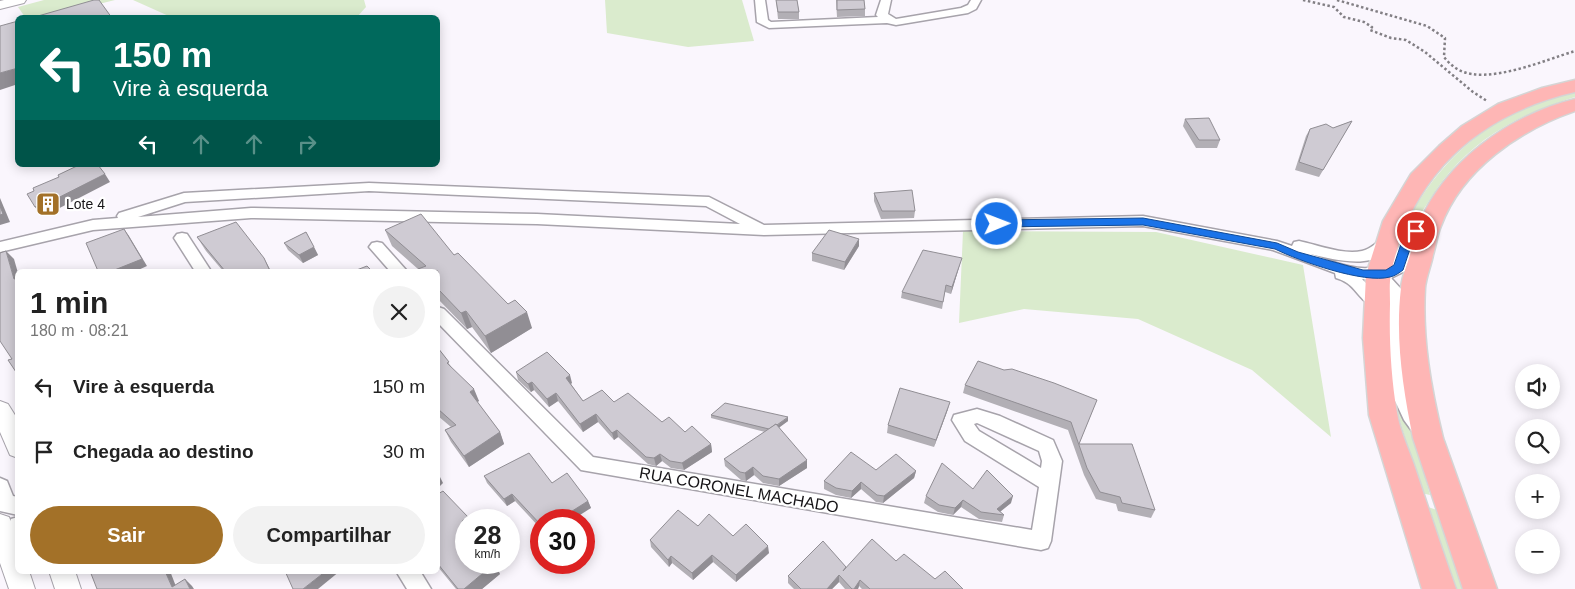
<!DOCTYPE html>
<html lang="pt">
<head>
<meta charset="utf-8">
<style>
	:root { --surface:#fff; --page:#f2f2f2; --text:#222; --muted:#767676; --accent:#a37128 }
	body { margin:0; font-family:Arial,sans-serif; background:var(--page); color:var(--text); height:100vh; display:flex; flex-direction:column; font-size:19px; white-space:nowrap }
	* { box-sizing:border-box; margin:0 }
	p { font-size:16px; color:var(--muted) }
	.icon { flex:none; width:28px; height:28px; fill:none; stroke:currentColor; stroke-width:2; stroke-linecap:round; stroke-linejoin:round }
	.map { position:relative; flex:1; overflow:hidden }
	.panel { position:absolute; left:15px; top:269px; width:425px; height:305px; display:flex; flex-direction:column; background:var(--surface); border-radius:8px; box-shadow:0 2px 12px #0003 }
	.panel>* { flex:none }
	.top-card { position:absolute; left:15px; top:15px; width:425px; height:152px; border-radius:8px; box-shadow:0 2px 12px #0003; background:#00695c; color:#fff; overflow:hidden }
	.tools { position:absolute; left:1515px; top:364px; display:grid; gap:10px }
	.tools a { display:grid; place-items:center; width:45px; height:45px; border-radius:50%; background:var(--surface); box-shadow:0 2px 12px #0003; font-size:25px }
	.speed { position:absolute; left:455px; top:509px; display:flex; gap:10px; font-size:25px; font-weight:700; text-align:center }
	.speed>* { display:grid; place-content:center; width:65px; height:65px; border-radius:50%; background:var(--surface); box-shadow:0 2px 12px #0003; line-height:1 }
	.speed small { font-size:12px; font-weight:400 }
	.speed .limit { border:8px solid #d22; background:#fff; color:#111 }
	.pin { position:absolute; display:grid; place-items:center; width:42px; height:42px; color:#fff; margin:-21px; border:2px solid #fff; border-radius:50%; box-shadow:0 1px 5px #0007 }
	.me { position:absolute; width:55px; margin:-28px; rotate:89deg; stroke-linejoin:round; filter:drop-shadow(0 0 4px #0008) }
	.turn { display:flex; align-items:center; gap:18px; height:105px; padding:0 15px; font-size:22px }
	.turn .icon { width:65px; height:65px; stroke-width:2.5 }
	.turn b { display:block; font-size:35px; line-height:42px }
	.lanes { display:flex; align-items:center; height:48px; padding:0 15px; background:#0003; justify-content:center; gap:25px; direction:ltr }
	.lanes .off { opacity:.35 }
	.round { display:grid; place-items:center; flex:none; width:52px; height:52px; border-radius:26px; background:var(--page) }
	.overview { display:flex; align-items:center; justify-content:space-between; height:85px; padding:0 15px }
	h1 { font-size:30px; font-weight:800; line-height:38px }
	.action { display:flex; gap:10px; margin-top:auto; padding:10px 15px }
	.action a { flex:1; height:58px; border-radius:30px; background:var(--accent); color:#fff; font-size:20px; font-weight:800; line-height:58px; text-align:center }
	.action a+a { background:var(--page); color:var(--text) }
	ul { padding:0; list-style:none }
	li { display:flex; align-items:center; gap:15px; height:65px; padding:0 15px }
	li div { flex:1 }
	li b { display:block; font-size:19px }
	li em { font-style:normal }
	.map>svg:first-child { display:block }
	.green { fill:#daebcd }
	.lines { fill:none; stroke-linecap:round; stroke-linejoin:round }
	.minor-casing { stroke:#a7a3ab; stroke-width:3 }
	.tertiary-casing { stroke:#a7a3ab; stroke-width:2 }
	.primary-casing { stroke:#d5d5d5; stroke-width:3 }
	.path { stroke:#827f84; stroke-width:2.5; stroke-dasharray:2.5 2.5; stroke-linecap:butt }
	.minor { fill:#fff; fill-rule:evenodd }
	.tertiary { fill:#fff; fill-rule:evenodd }
	.primary { fill:#feb6b5; fill-rule:evenodd }
	.wall { fill:#b2afb5 }
	.shaded-wall { fill:#918e94 }
	.building { fill:#cfcbd3; stroke:#918e94 }
	.route { fill:#1a73e8; stroke:#114b97 }
	.labels { text-anchor:middle; dominant-baseline:central; stroke-width:4.5; stroke-linejoin:round; paint-order:stroke }
	.poi-label { font-size:14px; fill:#161417; stroke:#fff; text-anchor:start }
	.near-street-label { font-size:16px; fill:#161417; stroke:#fff }
</style>
</head>
<body>
<div class="map">
<svg width="1575" height="589" viewBox="0 0 1575 589">
	<rect width="100%" height="100%" fill="#faf6fd"/>
	<g class="green">
		<path d="M44 0H115L47 17H25L18 7Z"/>
		<path d="M133 0H364L366 7 357 17H171Z"/>
		<path d="M605 0H742L754 41 688 47 607 33Z"/>
		<path d="M1575 92V97C1526 112 1482 134 1449 173 1436 188 1427 205 1416 221L1410 224 1407 228 1404 227C1434 169 1476 126 1538 103 1550 98 1563 96 1575 92Z"/>
		<path d="M963 231 1156 232 1303 265 1331 437 1252 370 1138 319 1024 309 959 323Z"/>
		<path d="M1395 404 1398 405 1401 413 1415 440 1430 495 1421 493Z"/>
		<path d="M1428 507 1437 510 1465 589H1457Z"/>
	</g>
	<g class="lines">
		<g class="minor-casing">
			<g id="minor">
				<path d="M755 0H765L768 20 771 22 878 17 876 15 881 0H891L888 14 896 19 961 8 968 5 971 0H981L976 9 968 13 896 25 887 23 769 28 757 22Z"/>
				<path d="M369 183 709 197 764 225 1143 216 1277 241 1292 246 1294 242 1299 241C1318 245 1342 255 1362 251 1374 249 1380 235 1393 238L1396 242C1377 272 1338 260 1310 254 1329 260 1356 272 1375 267 1401 274 1391 237 1419 225 1425 222 1428 221 1434 223L1436 226 1415 243 1405 271 1391 278 1402 290 1409 392 1428 426 1426 431 1419 434 1412 431 1404 420 1391 392 1386 292 1374 280 1362 279 1384 302 1382 306C1366 311 1359 291 1347 283 1344 281 1340 279 1336 278L1335 273 1273 250 1143 226 764 235 537 224 251 218 93 230 0 252V242L93 220 118 218 117 216 119 213 184 193ZM369 191 706 206 740 224 537 214 251 208 138 217 185 202Z"/>
				<path d="M182 233 187 234 211 271H195L174 238 177 234Z"/>
				<path d="M377 242 382 243 407 271H390L369 247 372 243Z"/>
				<path d="M438 307 444 309 593 457 1032 530 1039 487 965 441 952 420 954 415 977 409 1000 416 1053 440 1062 461 1051 541 1048 548 1041 550 581 470 438 323ZM977 423 1039 451 1042 461 1041 468 979 431 974 424Z"/>
				<path d="M0 478 7 481 13 496 18 497V515L0 511Z"/>
				<path d="M18 517V536L11 534 8 527 11 519Z"/>
				<path d="M396 571H420L431 589H407Z"/>
			</g>
		</g>
		<g class="tertiary-casing">
			<g id="tertiary">
				<path d="M4 0H26L24 3 0 9V1Z"/>
				<path d="M0 401 8 404 18 420V458L10 455 0 432Z"/>
				<path d="M0 514 9 517 18 539V571H29L35 589H9L0 563Z"/>
				<path d="M49 571H75L81 589H55Z"/>
			</g>
		</g>
		<g class="primary-casing">
			<g id="primary">
				<path d="M1575 80V92C1479 114 1410 175 1391 274 1389 283 1390 294 1390 304 1389 340 1391 377 1397 413 1400 432 1410 452 1416 471 1429 510 1442 550 1456 589H1422L1369 415 1363 338 1366 275 1383 221 1411 174 1439 146 1462 126 1498 104 1542 88Z"/>
				<path d="M1575 99V111C1520 130 1462 169 1441 226 1437 235 1436 245 1433 255 1431 266 1426 277 1425 288 1422 339 1431 389 1443 438L1497 589H1463L1413 438C1403 389 1395 338 1401 288 1402 276 1407 266 1410 255 1413 245 1414 235 1418 226 1444 162 1509 115 1575 99Z"/>
			</g>
		</g>
		<g class="path">
			<path d="M1303 0 1334 7 1344 17 1364 22 1372 27 1370 30 1391 38 1406 40 1425 52 1473 92 1487 101"/>
			<path d="M1337 0 1427 26 1445 38 1444 57C1448 62 1453 67 1459 70 1488 85 1545 60 1575 51"/>
		</g>
		<use href="#minor" class="minor"/>
		<use href="#tertiary" class="tertiary"/>
		<use href="#primary" class="primary"/>
	</g>
	<g class="wall">
		<path d="M776 0H797L799 12V19H778Z"/>
		<path d="M836 0H864L865 9V16L837 17Z"/>
		<path d="M1185 119 1220 140 1217 148H1196L1183 126Z"/>
		<path d="M1352 121 1319 177 1295 170 1306 136 1310 129 1333 128Z"/>
		<path d="M874 193 915 211 914 218 881 219 874 201Z"/>
		<path d="M385 230 454 255 508 304 532 328 491 353 472 327 467 329 438 299V271H419L418 269 392 246Z"/>
		<path d="M306 232 318 255 303 263 288 250 284 243Z"/>
		<path d="M197 237 264 258 271 271H223L206 251Z"/>
		<path d="M859 246 844 270 812 261V253Z"/>
		<path d="M960 264 951 294 945 292 942 309 901 298 902 292Z"/>
		<path d="M438 348 452 368 479 401 477 402 500 432 504 444 469 467 451 442 445 430 451 427 438 416Z"/>
		<path d="M1004 370 1097 400 1079 444 1155 510 1151 518 1118 511 1116 504 1096 499 1084 475 1068 430 963 393 965 385Z"/>
		<path d="M516 372 572 383 571 384 583 401 614 402 685 432 711 444 712 452 684 470 671 468 662 461 656 466 648 464 618 437 614 440 598 422 583 432 558 401 549 407 534 390 531 392 518 380Z"/>
		<path d="M948 409 934 447 887 433 888 425Z"/>
		<path d="M711 415 788 421 779 427 807 468 779 486 763 483 754 475 746 481 741 480 725 466 724 459 765 432 711 418Z"/>
		<path d="M876 470 916 471 914 478 883 503 876 502 861 489 851 498 836 495 824 489V481Z"/>
		<path d="M484 476 552 483 588 501 591 508 541 520V529L515 501 507 506 487 483Z"/>
		<path d="M973 489 1011 503 1000 512 1004 515 1002 522 979 519 961 507 953 515 938 512 924 503 926 496Z"/>
		<path d="M438 494 468 517 470 520H466V562L500 574 482 589H456L438 567Z"/>
		<path d="M698 526 733 536 769 553 736 582 713 562 693 580 672 563 669 567 651 547 650 540Z"/>
		<path d="M896 561 935 579 963 589H862L859 586 858 589H845L839 582 832 589H794L788 583V576L846 567Z"/>
	</g>
	<g class="shaded-wall">
		<path d="M18 68V84L0 90V73Z"/>
		<path d="M105 174 110 182 48 214 46 212 41 215 35 207Z"/>
		<path d="M0 198 10 222 0 225Z"/>
		<path d="M124 229 129 236 147 266 136 271H112Z"/>
		<path d="M859 239V246L844 270 845 262Z"/>
		<path d="M314 247 318 255 303 263 299 255Z"/>
		<path d="M6 251 14 259 18 273V284L14 279Z"/>
		<path d="M962 258 960 264 951 294 952 287Z"/>
		<path d="M466 311 472 327 467 329 461 313Z"/>
		<path d="M527 312 532 328 491 353 485 336Z"/>
		<path d="M570 375 572 383 568 385 566 378Z"/>
		<path d="M532 382 534 390 531 392 528 384Z"/>
		<path d="M474 389 479 401 474 404 470 392Z"/>
		<path d="M556 393 558 401 549 407 547 399Z"/>
		<path d="M950 402 948 409 934 447 936 440Z"/>
		<path d="M596 414 598 422 583 432 580 424Z"/>
		<path d="M788 417V421L772 433V430Z"/>
		<path d="M617 430 618 437 614 440 612 433Z"/>
		<path d="M500 432 504 444 469 467 464 456Z"/>
		<path d="M711 444 712 452 684 470 682 463Z"/>
		<path d="M660 454 662 461 656 466 654 458Z"/>
		<path d="M807 460V468L779 486V479Z"/>
		<path d="M753 467 754 475 746 481 745 473Z"/>
		<path d="M916 471 914 478 883 503 884 496Z"/>
		<path d="M438 473 443 483 438 488Z"/>
		<path d="M861 482V489L851 498 852 491Z"/>
		<path d="M512 494 515 501 507 506 504 499Z"/>
		<path d="M1013 496 1011 503 997 514V509Z"/>
		<path d="M963 500 961 507 953 515 955 508Z"/>
		<path d="M588 501 591 508 572 520H558Z"/>
		<path d="M468 517 470 520H466V530L462 521Z"/>
		<path d="M768 546 769 553 736 582V575Z"/>
		<path d="M712 555 713 562 693 580 692 573Z"/>
		<path d="M671 556 672 563 669 567 668 560Z"/>
		<path d="M495 563 500 574 482 589H464Z"/>
		<path d="M165 571H170L177 589 172 587Z"/>
		<path d="M326 571H340L318 589H303Z"/>
		<path d="M839 575V582L832 589H827Z"/>
		<path d="M185 579 192 586 194 589H190Z"/>
		<path d="M860 580 859 586 858 589H854Z"/>
	</g>
	<g class="building">
		<path d="M94 0H99L112 18H31Z"/>
		<path d="M776 0H797L799 12H778Z"/>
		<path d="M837 0H864L865 9 837 10Z"/>
		<path d="M18 21V68L0 73V26Z"/>
		<path d="M1209 118 1220 140H1199L1185 119Z"/>
		<path d="M1352 121 1323 170 1299 162 1310 129 1326 124 1333 128Z"/>
		<path d="M79 165H98L105 174 42 206 41 204 35 207 27 194 34 191 33 188 59 177 58 175Z"/>
		<path d="M912 190 915 211H882L874 193Z"/>
		<path d="M0 206 3 214 0 215Z"/>
		<path d="M421 214 454 255 458 253 508 304 515 300 527 312 485 336 466 311 461 313 438 289V271H420L418 269 426 266 385 230Z"/>
		<path d="M236 222 264 258 270 271H225L197 237Z"/>
		<path d="M124 229 142 259 112 271H98L86 243Z"/>
		<path d="M829 230 859 239 845 262 812 253Z"/>
		<path d="M306 232 314 247 299 255 284 243Z"/>
		<path d="M923 250 962 258 952 287 946 285 943 302 902 292Z"/>
		<path d="M6 251 14 279 18 278V375L8 360 12 359 0 341V253Z"/>
		<path d="M367 266 372 271H354Z"/>
		<path d="M438 348 449 362 447 363 474 389 470 392 500 432 464 456 445 430 456 425 438 409Z"/>
		<path d="M547 352 570 375 566 378 583 401 602 390 614 402 628 393 662 422 669 417 685 432 692 426 711 444 682 463 670 461 660 454 654 458 646 457 617 430 612 433 596 414 580 424 556 393 547 399 532 382 528 384 516 372Z"/>
		<path d="M978 361 1004 370 1012 369 1054 383 1097 400 1079 444H1132L1155 510 1122 503 1120 497 1100 492 1087 468 1071 422 965 385Z"/>
		<path d="M900 388 950 402 936 440 888 425Z"/>
		<path d="M725 403 788 417 777 425 776 424 769 429 711 415Z"/>
		<path d="M776 424 807 460 779 479 763 476 753 467 745 473 740 472 724 459Z"/>
		<path d="M851 452 876 470 896 454 916 471 884 496 877 495 861 482 852 491 836 488 824 481Z"/>
		<path d="M529 453 552 483 567 473 588 501 558 520H541V525L512 494 504 499 484 476Z"/>
		<path d="M942 463 973 489 987 470 1013 496 997 509 1004 515 981 512 963 500 955 508 939 505 926 496Z"/>
		<path d="M443 491 468 517 462 521 466 527V562L495 563 464 589H458L438 564V494Z"/>
		<path d="M678 510 698 526 709 514 733 536 746 524 768 546 736 575 712 555 692 573 671 556 668 560 650 540Z"/>
		<path d="M872 539 896 561 904 554 935 579 945 571 963 589H870L860 580 854 589H852L839 575 827 589H801L788 576 823 541 846 567 843 571Z"/>
		<path d="M90 571H165L172 587 185 579 190 589H97Z"/>
		<path d="M285 571H326L303 589H293Z"/>
	</g>
	<path class="route" d="M1143 218 1277 243 1298 252 1363 270H1386L1394 265 1403 238 1412 228H1420L1421 231 1413 240 1403 270C1399 273 1395 276 1390 277 1364 284 1299 261 1275 249L1143 225 997 227 992 224 997 220Z"/>
	<defs>
		<g id="building-square" transform="scale(1.25)"><rect x="-9" y="-9" width="18" height="18" rx="4" fill="#a37128" stroke="#fff"/><path d="M-4-6H4V6H1V3H-1V6H-4ZM-2.5-4.3h1.7v1.8h-1.7ZM.8-4.3h1.7v1.8H.8ZM-2.5-1h1.7V.8h-1.7ZM.8-1h1.7V.8H.8Z" fill="#fff"/></g>
	</defs>
	<g fill-rule="evenodd">
		<use href="#building-square" x="48" y="204"/>
	</g>
	<g class="labels">
		<g class="poi-label">
			<text x="66" y="204">Lote 4</text>
		</g>
		<g class="near-street-label">
			<text transform="translate(739 490) rotate(10)">RUA CORONEL MACHADO</text>
		</g>
	</g>
</svg>
<div class="tools">
<a><svg class="icon" aria-label="sound" viewBox="0 0 24 24"><path d="M4 9h4l5-4v14l-5-4H4zM17 9q2 3 0 6"/></svg></a>
<a><svg class="icon" aria-label="search" viewBox="0 0 24 24"><circle cx="10" cy="10" r="6"/><path d="M15 15l6 6"/></svg></a>
<a>+</a>
<a>−</a>
</div>
<div class="speed"><div>28<small>km/h</small></div><div class="limit">30</div></div>
<div class="pin" style="left:1416px;top:231px;background:#d93025"><svg class="icon" aria-label="arrive" viewBox="0 0 24 24"><path d="M6 21V4h12l-3 4 3 4H6"/></svg></div>
<svg class="me" style="left:997px;top:224px" viewBox="-20 -20 40 40"><circle r="17" fill="#1a73e8" stroke="#fff" stroke-width="3"/><path d="M0-11L8 9 0 5-8 9z" fill="#fff"/></svg>
<div class="top-card">
<div class="turn"><svg class="icon" aria-label="left" viewBox="0 0 24 24"><path d="M17 20v-9H6M10 6l-5 5 5 5"/></svg><div><b>150 m</b>Vire à esquerda</div></div>
<div class="lanes"><svg class="icon" aria-label="left" viewBox="0 0 24 24"><path d="M17 20v-9H6M10 6l-5 5 5 5"/></svg><svg class="icon off" aria-label="ahead" viewBox="0 0 24 24"><path d="M12 20V5M6 11l6-6 6 6"/></svg><svg class="icon off" aria-label="ahead" viewBox="0 0 24 24"><path d="M12 20V5M6 11l6-6 6 6"/></svg><svg class="icon off" aria-label="right" viewBox="0 0 24 24"><path d="M7 20v-9h11M14 6l5 5-5 5"/></svg></div>
</div>
<section class="panel">
<div class="overview"><div><h1>1 min</h1><p>180 m · 08:21</p></div><a class="round"><svg class="icon" aria-label="close" viewBox="0 0 24 24"><path d="M6 6l12 12M18 6L6 18"/></svg></a></div>
<ul>
<li><svg class="icon" aria-label="left" viewBox="0 0 24 24"><path d="M17 20v-9H6M10 6l-5 5 5 5"/></svg><div><b>Vire à esquerda</b></div><em>150 m</em></li>
<li><svg class="icon" aria-label="arrive" viewBox="0 0 24 24"><path d="M6 21V4h12l-3 4 3 4H6"/></svg><div><b>Chegada ao destino</b></div><em>30 m</em></li>
</ul>
<div class="action"><a>Sair</a><a>Compartilhar</a></div>
</section>
</div>
</body>
</html>
